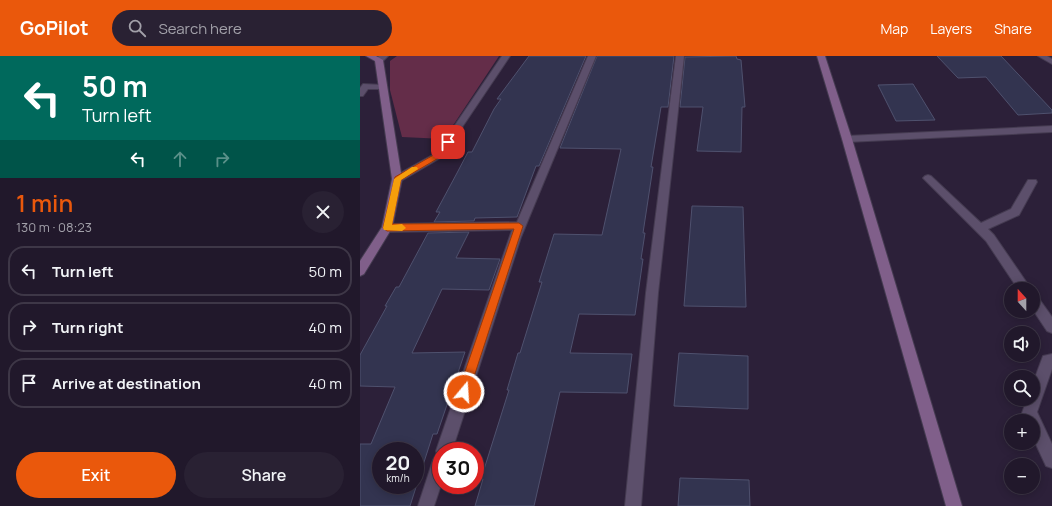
<!DOCTYPE html>
<html lang="en">
<head>
<meta charset="utf-8">
<style>
	:root { --surface:#21182b; --page:#292133; --text:#f1f3f6; --muted:#a2a0a9; --line:#3e3747; --accent:#ea580c }
	body { margin:0; font-family:Manrope,sans-serif; background:var(--page); color:var(--text); height:100vh; display:flex; flex-direction:column; font-size:15px; white-space:nowrap }
	* { box-sizing:border-box; margin:0 }
	p { font-size:13px; color:var(--muted) }
	.icon { flex:none; width:22px; height:22px; fill:none; stroke:currentColor; stroke-width:2; stroke-linecap:round; stroke-linejoin:round }
	.map { position:relative; flex:1; overflow:hidden }
	.drawer { display:flex; flex-direction:column; background:var(--surface); width:360px }
	.drawer>* { flex:none }
	.hud { background:#00695c; color:#fff; overflow:hidden }
	.needle { width:26px; rotate:339deg }
	.buttons { position:absolute; left:644px; top:226px; display:grid; gap:8px }
	.buttons a { display:grid; place-items:center; width:36px; height:36px; border-radius:50%; background:var(--surface); box-shadow:0 2px 10px #0003,0 0 0 1px var(--line); font-size:20px }
	.speed { position:absolute; left:12px; top:386px; display:flex; gap:8px; font-size:20px; font-weight:700; text-align:center }
	.speed>* { display:grid; place-content:center; width:52px; height:52px; border-radius:50%; background:var(--surface); box-shadow:0 2px 10px #0003,0 0 0 1px var(--line); line-height:1 }
	.speed small { font-size:10px; font-weight:400 }
	.speed .limit { border:6px solid #d22; background:#fff; color:#111 }
	.pin { position:absolute; display:grid; place-items:center; width:34px; height:34px; color:#fff; margin:-17px; border-radius:8px; box-shadow:0 2px 6px #0006 }
	.me { position:absolute; width:44px; margin:-22px; rotate:18deg; stroke-linejoin:round; filter:drop-shadow(0 0 3px #0008) }
	.turn { display:flex; align-items:center; gap:14px; height:84px; padding:0 16px; font-size:18px }
	.turn .icon { width:52px; height:52px; stroke-width:2.5 }
	.turn b { display:block; font-size:28px; line-height:34px }
	.lanes { display:flex; align-items:center; height:38px; padding:0 16px; background:#0003; justify-content:center; gap:20px; direction:ltr }
	.lanes .off { opacity:.35 }
	.round { display:grid; place-items:center; flex:none; width:42px; height:42px; border-radius:21px; background:var(--page) }
	.headline { display:flex; align-items:center; justify-content:space-between; height:68px; padding:0 16px }
	h1 { font-size:24px; font-weight:600; line-height:30px; color:var(--accent) }
	.button { display:flex; gap:8px; margin-top:auto; padding:8px 16px }
	.button a { flex:1; height:46px; border-radius:24px; background:var(--accent); color:#fff; font-size:16px; font-weight:600; line-height:46px; text-align:center }
	.button a+a { background:var(--page); color:var(--text) }
	ul { padding:0; list-style:none }
	li { display:flex; align-items:center; gap:12px; height:50px; margin:0 8px 6px; padding:0 8px; border:2px solid var(--line); border-radius:16px }
	li div { flex:1 }
	li b { display:block; font-size:15px }
	li em { font-style:normal }
	header { display:flex; align-items:center; gap:24px; box-sizing:border-box; height:56px; padding:0 20px; background:var(--accent); color:#fff }
	header strong { font-size:19px }
	nav { display:flex; gap:22px; margin-inline-start:auto; font-size:14px }
	.search { width:280px; height:36px; background:var(--page); display:flex; align-items:center; gap:10px; box-sizing:border-box; padding:0 14px; border-radius:22px; color:var(--muted); font-size:15px }
	main { display:flex; flex:1; min-height:0 }
	.map>svg:first-child { display:block }
	.green { fill:#642d49 }
	.building { fill:#333450; stroke:#4f516e; fill-rule:evenodd }
	.lines { fill:none; stroke-linecap:round; stroke-linejoin:round }
	.street-casing { stroke:#453b51; stroke-width:2 }
	.secondary-casing { stroke:#453b51; stroke-width:2 }
	.street { fill:#5c4f6b; fill-rule:evenodd }
	.secondary { fill:#805f8a; fill-rule:evenodd }
	.route { fill:#ea580c; stroke:#983908 }
	.slow { fill:#f59e0b }
</style>
</head>
<body>
<header>
<strong>GoPilot</strong>
<div class="search"><svg class="icon" aria-label="search" viewBox="0 0 24 24"><circle cx="10" cy="10" r="6"/><path d="M15 15l6 6"/></svg>Search here</div>
<nav><a>Map</a><a>Layers</a><a>Share</a></nav>
</header>
<main>
<section class="drawer">
<div class="hud">
<div class="turn"><svg class="icon" aria-label="left" viewBox="0 0 24 24"><path d="M17 20v-9H6M10 6l-5 5 5 5"/></svg><div><b>50 m</b>Turn left</div></div>
<div class="lanes"><svg class="icon" aria-label="left" viewBox="0 0 24 24"><path d="M17 20v-9H6M10 6l-5 5 5 5"/></svg><svg class="icon off" aria-label="ahead" viewBox="0 0 24 24"><path d="M12 20V5M6 11l6-6 6 6"/></svg><svg class="icon off" aria-label="right" viewBox="0 0 24 24"><path d="M7 20v-9h11M14 6l5 5-5 5"/></svg></div>
</div>
<div class="headline"><div><h1>1 min</h1><p>130 m · 08:23</p></div><a class="round"><svg class="icon" aria-label="close" viewBox="0 0 24 24"><path d="M6 6l12 12M18 6L6 18"/></svg></a></div>
<ul>
<li><svg class="icon" aria-label="left" viewBox="0 0 24 24"><path d="M17 20v-9H6M10 6l-5 5 5 5"/></svg><div><b>Turn left</b></div><em>50 m</em></li>
<li><svg class="icon" aria-label="right" viewBox="0 0 24 24"><path d="M7 20v-9h11M14 6l5 5-5 5"/></svg><div><b>Turn right</b></div><em>40 m</em></li>
<li><svg class="icon" aria-label="arrive" viewBox="0 0 24 24"><path d="M6 21V4h12l-3 4 3 4H6"/></svg><div><b>Arrive at destination</b></div><em>40 m</em></li>
</ul>
<div class="button"><a>Exit</a><a>Share</a></div>
</section>
<div class="map">
<svg width="692" height="450" viewBox="0 0 692 450">
	<rect width="100%" height="100%" fill="#2c2039"/>
	<path class="green" d="M37 0H139L84 83 42 81 30 34V5Z"/>
	<g class="building">
		<path d="M169 0H226L179 110H176L157 161 115 162 114 165 74 166 80 156H76L97 117 108 96H112L134 53 141 43H137Z"/>
		<path d="M237 0H314L308 51H301L291 111H293L283 177H285L281 203H283L275 259 219 258 210 297 272 298 267 337 200 336 174 450H115L123 423H121L149 334H147L158 297H160L182 226H179L194 178 242 179 261 93 200 92Z"/>
		<path d="M376 0 377 3 381 4 385 51H382L381 96 337 95 343 51H320L325 1Z"/>
		<path d="M577 0H641L692 54V57L658 59 626 21 598 22Z"/>
		<path d="M553 28 575 64 536 65 518 29Z"/>
		<path d="M332 150 383 151 386 251 324 250Z"/>
		<path d="M109 176 96 202 140 203 129 234 82 233 52 297 105 296 77 378H73L50 450H0V388H11L35 331 0 330V299L27 250H25L36 231H39L68 177ZM21 395H55V429H21Z"/>
		<path d="M319 297 388 300V353L314 350Z"/>
		<path d="M320 422 389 424 390 450H318Z"/>
	</g>
	<g class="lines">
		<g class="street-casing">
			<g id="street">
				<path d="M19 0H28L22 6H16L15 4Z"/>
				<path d="M142 0H150L82 101 41 125H33L32 123 33 121 76 97Z"/>
				<path d="M228 0H236L161 181 92 395H81V429L74 450H58L73 404 77 398 76 395 152 174 27 176 23 175 22 172 23 169 27 168 157 166Z"/>
				<path d="M316 0H324L298 237 281 450H265L286 237Z"/>
				<path d="M678 0H687L692 3V8Z"/>
				<path d="M3 28 23 29 27 31 23 33H8L3 40H0V32Z"/>
				<path d="M692 70V76L487 86 482 83 487 80Z"/>
				<path d="M568 119 571 120 621 167 651 153 668 124H676L677 126 659 159 628 173 634 179 671 233H658L626 185 563 122 565 120Z"/>
				<path d="M673 239 677 240 692 261V277L687 275 673 254Z"/>
				<path d="M692 298V313L677 356 692 388V412L686 410 673 382V365H665L662 357 667 343H673V327L683 300Z"/>
			</g>
		</g>
		<g class="secondary-casing">
			<g id="secondary">
				<path d="M6 0H16L23 4 42 123 32 172 4 218 0 220V205L22 171 32 123 15 5Z"/>
				<path d="M457 0H465L492 83 602 450H586L482 83Z"/>
			</g>
		</g>
		<use href="#street" class="street"/>
		<use href="#secondary" class="secondary"/>
	</g>
	<path class="route" d="M86 84H91L92 86 82 100 41 124 32 168 159 167 163 170 109 336 107 340 104 341 100 340 98 336 154 173 27 175 23 172 35 121 77 97Z"/>
	<path class="slow" d="M52 111H57L58 113 41 124 32 169 42 168 46 172 42 175 24 174 23 172 34 123Z"/>
</svg>
<div class="buttons">
<a><svg class="needle" viewBox="-14 -14 28 28"><path d="M0-13l5 13h-10z" fill="#e53935"/><path d="M0 13l5-13h-10z" fill="#a2a0a9"/></svg></a>
<a><svg class="icon" aria-label="sound" viewBox="0 0 24 24"><path d="M4 9h4l5-4v14l-5-4H4zM17 9q2 3 0 6"/></svg></a>
<a><svg class="icon" aria-label="search" viewBox="0 0 24 24"><circle cx="10" cy="10" r="6"/><path d="M15 15l6 6"/></svg></a>
<a>+</a>
<a>−</a>
</div>
<div class="speed"><div>20<small>km/h</small></div><div class="limit">30</div></div>
<div class="pin" style="left:88px;top:86px;background:#d93025"><svg class="icon" aria-label="arrive" viewBox="0 0 24 24"><path d="M6 21V4h12l-3 4 3 4H6"/></svg></div>
<svg class="me" style="left:104px;top:336px" viewBox="-20 -20 40 40"><circle r="17" fill="#ea580c" stroke="#fff" stroke-width="3"/><path d="M0-11L8 9 0 5-8 9z" fill="#fff"/></svg>
</div>
</main>
</body>
</html>
